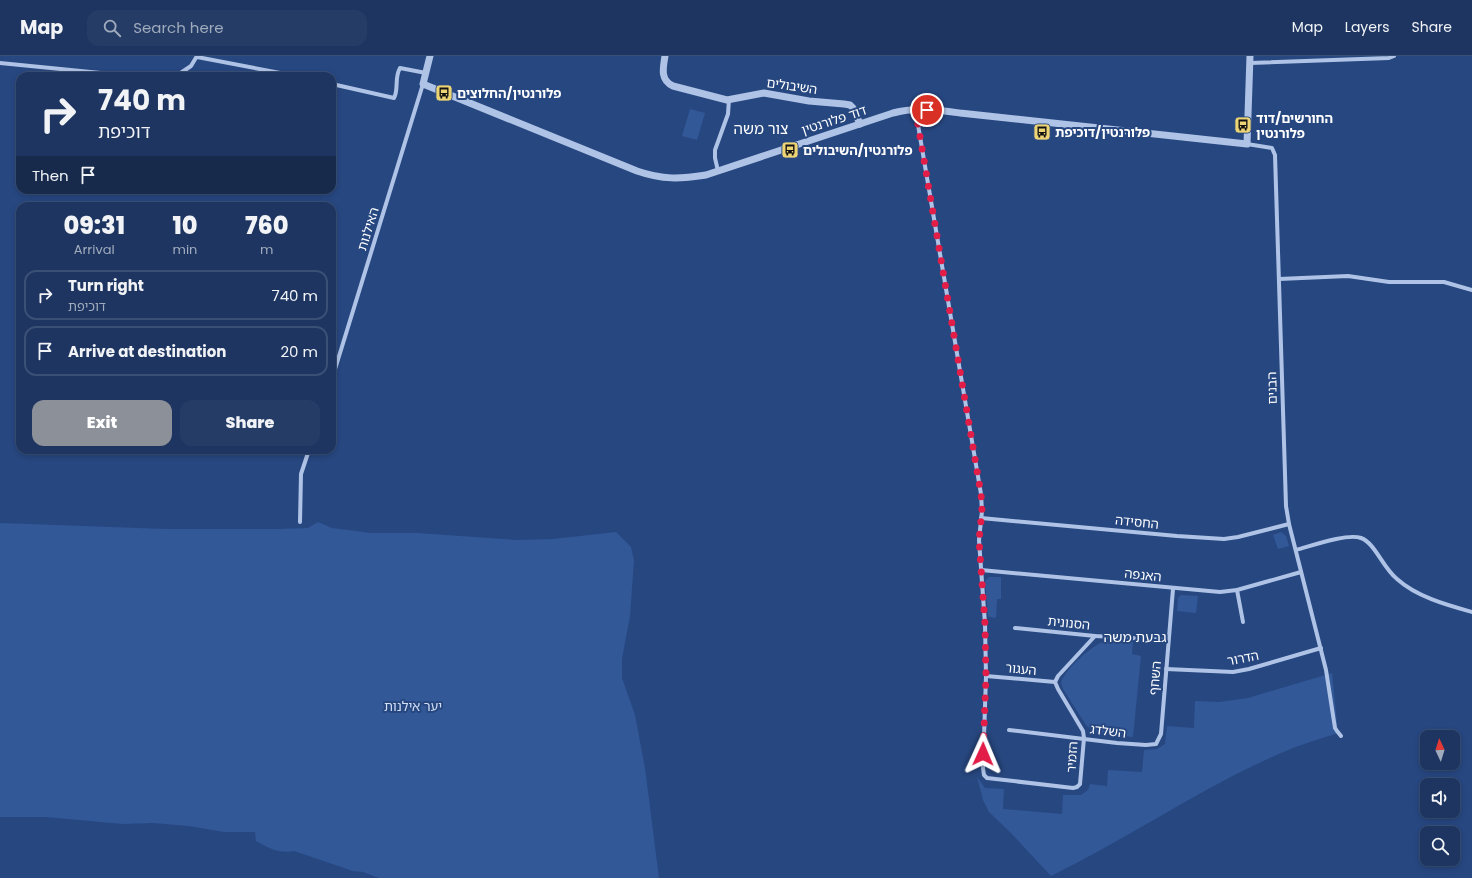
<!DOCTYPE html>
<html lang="en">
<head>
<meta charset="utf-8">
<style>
	:root { --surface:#1d3560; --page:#253d66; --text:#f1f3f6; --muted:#a0abbd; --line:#3b5075; --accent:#8c9099 }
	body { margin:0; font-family:Poppins,"Noto Sans Hebrew",sans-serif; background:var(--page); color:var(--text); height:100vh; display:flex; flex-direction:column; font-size:15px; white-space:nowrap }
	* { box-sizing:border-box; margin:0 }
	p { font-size:13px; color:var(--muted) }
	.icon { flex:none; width:22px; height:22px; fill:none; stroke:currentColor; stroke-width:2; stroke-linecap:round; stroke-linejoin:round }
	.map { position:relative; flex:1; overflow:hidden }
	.sheet { position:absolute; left:16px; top:146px; width:320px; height:252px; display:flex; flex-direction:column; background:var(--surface); border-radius:12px; box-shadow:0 2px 6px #0003,0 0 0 1px var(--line) }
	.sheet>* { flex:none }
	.guide { position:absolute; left:16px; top:16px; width:320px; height:122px; border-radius:12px; box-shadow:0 2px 6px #0003,0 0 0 1px var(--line); background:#1d3560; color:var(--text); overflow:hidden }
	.needle { width:26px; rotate:356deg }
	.fabs { position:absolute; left:1420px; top:674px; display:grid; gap:8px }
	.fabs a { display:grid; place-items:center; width:40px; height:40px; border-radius:8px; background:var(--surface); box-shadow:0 2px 6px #0003,0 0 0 1px var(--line); font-size:20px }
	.pin { position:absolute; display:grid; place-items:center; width:34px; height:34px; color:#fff; margin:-17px; border:2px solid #fff; border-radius:50%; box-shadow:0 1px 4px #0007 }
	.me { position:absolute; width:44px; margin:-22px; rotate:1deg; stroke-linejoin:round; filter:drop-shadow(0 0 3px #0008) }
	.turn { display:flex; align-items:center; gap:14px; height:84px; padding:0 16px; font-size:18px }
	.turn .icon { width:52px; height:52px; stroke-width:2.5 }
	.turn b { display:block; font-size:28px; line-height:34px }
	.then { display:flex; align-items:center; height:38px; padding:0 16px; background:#0003; gap:8px; font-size:15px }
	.eta { display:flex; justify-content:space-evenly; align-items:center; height:68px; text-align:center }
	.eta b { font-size:24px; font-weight:800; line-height:28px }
	.action { display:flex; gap:8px; margin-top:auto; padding:8px 16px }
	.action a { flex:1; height:46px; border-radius:12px; background:var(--accent); color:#fff; font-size:16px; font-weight:800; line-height:46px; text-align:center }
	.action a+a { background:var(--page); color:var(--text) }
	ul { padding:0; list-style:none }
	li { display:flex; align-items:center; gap:12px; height:50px; margin:0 8px 6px; padding:0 8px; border:2px solid var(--line); border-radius:12px }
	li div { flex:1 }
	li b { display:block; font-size:15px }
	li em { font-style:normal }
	header { display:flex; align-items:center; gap:24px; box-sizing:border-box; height:56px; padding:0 20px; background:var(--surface); border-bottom:1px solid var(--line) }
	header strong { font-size:19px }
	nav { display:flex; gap:22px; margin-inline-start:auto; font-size:14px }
	.search { width:280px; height:36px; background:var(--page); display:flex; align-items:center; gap:10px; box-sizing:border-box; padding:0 14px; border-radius:12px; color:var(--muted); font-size:15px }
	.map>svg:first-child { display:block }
	.green { fill:#325897 }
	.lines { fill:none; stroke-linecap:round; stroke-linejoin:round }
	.minor { stroke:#afc3e6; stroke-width:4 }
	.tertiary { stroke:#afc3e6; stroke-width:7 }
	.route { stroke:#e11d48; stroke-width:7; stroke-dasharray:0 12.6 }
	.labels { text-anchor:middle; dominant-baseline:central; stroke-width:4; stroke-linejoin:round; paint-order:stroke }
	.street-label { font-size:13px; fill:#fff; stroke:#274780 }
	.poi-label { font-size:13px; font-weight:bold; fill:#fff; stroke:#274780; text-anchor:start }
	.park-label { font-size:13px; fill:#d2dff5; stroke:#274780 }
	.neighbourhood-label { font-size:14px; fill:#fff; stroke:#274780 }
	.quarter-label { font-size:15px; fill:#fff; stroke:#274780 }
</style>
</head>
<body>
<header>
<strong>Map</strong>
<div class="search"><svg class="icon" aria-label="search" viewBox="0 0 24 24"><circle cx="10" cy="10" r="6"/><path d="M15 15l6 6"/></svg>Search here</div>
<nav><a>Map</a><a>Layers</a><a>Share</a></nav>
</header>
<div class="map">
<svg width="1472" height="822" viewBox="0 0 1472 822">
	<rect width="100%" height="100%" fill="#274780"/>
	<g class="green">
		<path d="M690 53 705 57 697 84 682 80Z"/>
		<path d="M318 466 332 472 371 477H417L516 484 553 483 616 476 631 491 634 504 630 560 622 603V622L635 659 645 712 659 822H379L363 816 353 815 294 795C280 798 268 792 256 785L255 776H224L189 770 153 767 123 768 46 761H0V467L166 473H278L308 472Z"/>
		<path d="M1281 476 1286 480 1289 490 1278 493 1273 479Z"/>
		<path d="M989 521H1001V543H997L996 562 989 561 988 559 985 525Z"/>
		<path d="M1181 539 1198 540 1196 557 1177 555 1178 542Z"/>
		<path d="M1106 585 1133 586 1132 598 1141 600 1133 681 1098 677 1093 675 1086 669 1063 633 1061 627C1063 615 1094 587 1106 585Z"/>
		<path d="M1332 617 1338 677C1316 684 1293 691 1272 701 1196 735 1127 783 1051 820L1010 776 989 756 983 744 977 721 985 732 1004 733 1003 753 1062 758 1063 739H1081L1088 734 1090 728 1107 730 1108 714 1142 716 1144 694 1157 693 1165 688 1167 670 1194 672 1195 645 1219 646 1248 642Z"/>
	</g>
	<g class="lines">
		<g class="minor">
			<path d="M197 1 296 20"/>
			<path d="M0 7 131 20"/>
			<path d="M1250 7 1389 2 1394 0"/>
			<path d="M176 20 191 10 197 0"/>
			<path d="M332 28 394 42C399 33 394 22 400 12L426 17"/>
			<path d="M917 53V63L981 438 982 455 979 484 985 568 986 620 983 712 984 719 987 722 1073 732 1077 731 1080 728 1084 682 1083 675 1058 633 1055 626 1058 620 1095 580"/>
			<path d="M1247 88 1272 92 1275 99 1286 450 1289 468 1326 614 1335 672 1337 675 1341 680"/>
			<path d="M718 115 715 102V94L728 58 729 43"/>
			<path d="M1279 223 1348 220 1389 226H1444L1472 234"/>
			<path d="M332 323 423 28"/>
			<path d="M981 462 1177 480 1224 483 1238 481 1289 468"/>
			<path d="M300 466 301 418 309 394"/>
			<path d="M1296 494C1311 490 1347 477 1361 482 1375 487 1383 512 1397 523 1417 541 1447 549 1472 556"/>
			<path d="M981 514 1220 536 1237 534 1301 516"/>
			<path d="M1237 534 1243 566"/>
			<path d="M1015 572 1095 580 1168 584"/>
			<path d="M1166 613 1233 616 1249 613 1321 592"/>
			<path d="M986 620 1055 626"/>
			<path d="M1009 674 1117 687 1146 689 1156 688 1161 678 1173 533"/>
		</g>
		<g class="tertiary">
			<path d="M430 0 423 28 637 115C663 124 680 123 706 119L893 57C915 51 937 54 960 57L1247 88 1250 0"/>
			<path d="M665 0C663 12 660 24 673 30L727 44 764 37 809 45 844 48 850 49 853 52 860 68"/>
		</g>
	</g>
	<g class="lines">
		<path class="route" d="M927 54 917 53V63L981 438 982 455 979 484 985 568 986 620 983 698"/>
	</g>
	<defs>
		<g id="bus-square" transform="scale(0.9)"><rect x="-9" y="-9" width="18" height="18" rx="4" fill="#edd475" stroke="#274780"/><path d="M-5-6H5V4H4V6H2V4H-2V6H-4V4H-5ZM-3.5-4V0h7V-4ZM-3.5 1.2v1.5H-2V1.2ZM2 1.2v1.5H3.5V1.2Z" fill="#111"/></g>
	</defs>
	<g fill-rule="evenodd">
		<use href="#bus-square" x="444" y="37"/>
		<use href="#bus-square" x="1243" y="69"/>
		<use href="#bus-square" x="1042" y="76"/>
		<use href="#bus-square" x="790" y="94"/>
	</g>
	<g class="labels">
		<g class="street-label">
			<text transform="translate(792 30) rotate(8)">השיבולים</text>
			<text transform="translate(834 64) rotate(-18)">דוד פלורנטין</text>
			<text transform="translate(368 173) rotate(-73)">האילנות</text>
			<text transform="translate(1272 332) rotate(-91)">הבנים</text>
			<text transform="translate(1137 466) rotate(6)">החסידה</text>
			<text transform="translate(1143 519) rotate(6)">האנפה</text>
			<text transform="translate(1069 567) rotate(6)">הסנונית</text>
			<text transform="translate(1243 602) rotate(-11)">הדרור</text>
			<text transform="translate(1021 613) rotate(5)">העגור</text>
			<text transform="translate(1155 622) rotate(-85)">השחף</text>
			<text transform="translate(1108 675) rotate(7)">השלדג</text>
			<text transform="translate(1072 701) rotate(-86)">הזמיר</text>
		</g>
		<g class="poi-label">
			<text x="457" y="37">פלורנטין/החלוצים</text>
			<text x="1256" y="62">החורשים/דוד<tspan x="1256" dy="15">פלורנטין</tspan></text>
			<text x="1055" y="76">פלורנטין/דוכיפת</text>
			<text x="803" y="94">פלורנטין/השיבולים</text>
		</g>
		<g class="park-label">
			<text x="413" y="650">יער אילנות</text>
		</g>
		<g class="neighbourhood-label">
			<text x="1135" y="581">גבעת משה</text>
		</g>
		<g class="quarter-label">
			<text x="761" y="72">צור משה</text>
		</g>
	</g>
</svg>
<div class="fabs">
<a><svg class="needle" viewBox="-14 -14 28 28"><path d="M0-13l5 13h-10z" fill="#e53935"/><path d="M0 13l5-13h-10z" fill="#a0abbd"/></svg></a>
<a><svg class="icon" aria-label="sound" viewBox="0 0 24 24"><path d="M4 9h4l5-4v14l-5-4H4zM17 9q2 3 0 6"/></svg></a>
<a><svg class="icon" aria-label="search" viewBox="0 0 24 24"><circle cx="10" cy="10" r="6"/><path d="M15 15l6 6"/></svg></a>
</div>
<div class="pin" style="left:927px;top:54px;background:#d93025"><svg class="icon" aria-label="arrive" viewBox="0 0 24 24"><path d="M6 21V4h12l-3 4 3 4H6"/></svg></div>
<svg class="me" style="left:983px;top:698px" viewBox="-20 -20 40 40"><path d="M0-17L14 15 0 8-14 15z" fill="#e11d48" stroke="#fff" stroke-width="4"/></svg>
<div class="guide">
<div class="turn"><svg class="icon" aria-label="right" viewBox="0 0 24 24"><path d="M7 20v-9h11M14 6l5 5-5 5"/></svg><div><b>740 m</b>דוכיפת</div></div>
<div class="then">Then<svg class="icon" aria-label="arrive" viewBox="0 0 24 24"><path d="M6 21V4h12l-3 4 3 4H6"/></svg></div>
</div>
<section class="sheet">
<div class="eta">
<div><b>09:31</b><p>Arrival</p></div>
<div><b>10</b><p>min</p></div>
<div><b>760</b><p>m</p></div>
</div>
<ul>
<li><svg class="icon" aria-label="right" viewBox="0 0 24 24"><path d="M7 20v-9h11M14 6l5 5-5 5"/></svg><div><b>Turn right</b><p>דוכיפת</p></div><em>740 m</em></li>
<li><svg class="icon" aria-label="arrive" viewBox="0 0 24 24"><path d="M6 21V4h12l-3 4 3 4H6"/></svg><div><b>Arrive at destination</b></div><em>20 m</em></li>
</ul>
<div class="action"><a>Exit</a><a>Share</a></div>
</section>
</div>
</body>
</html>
